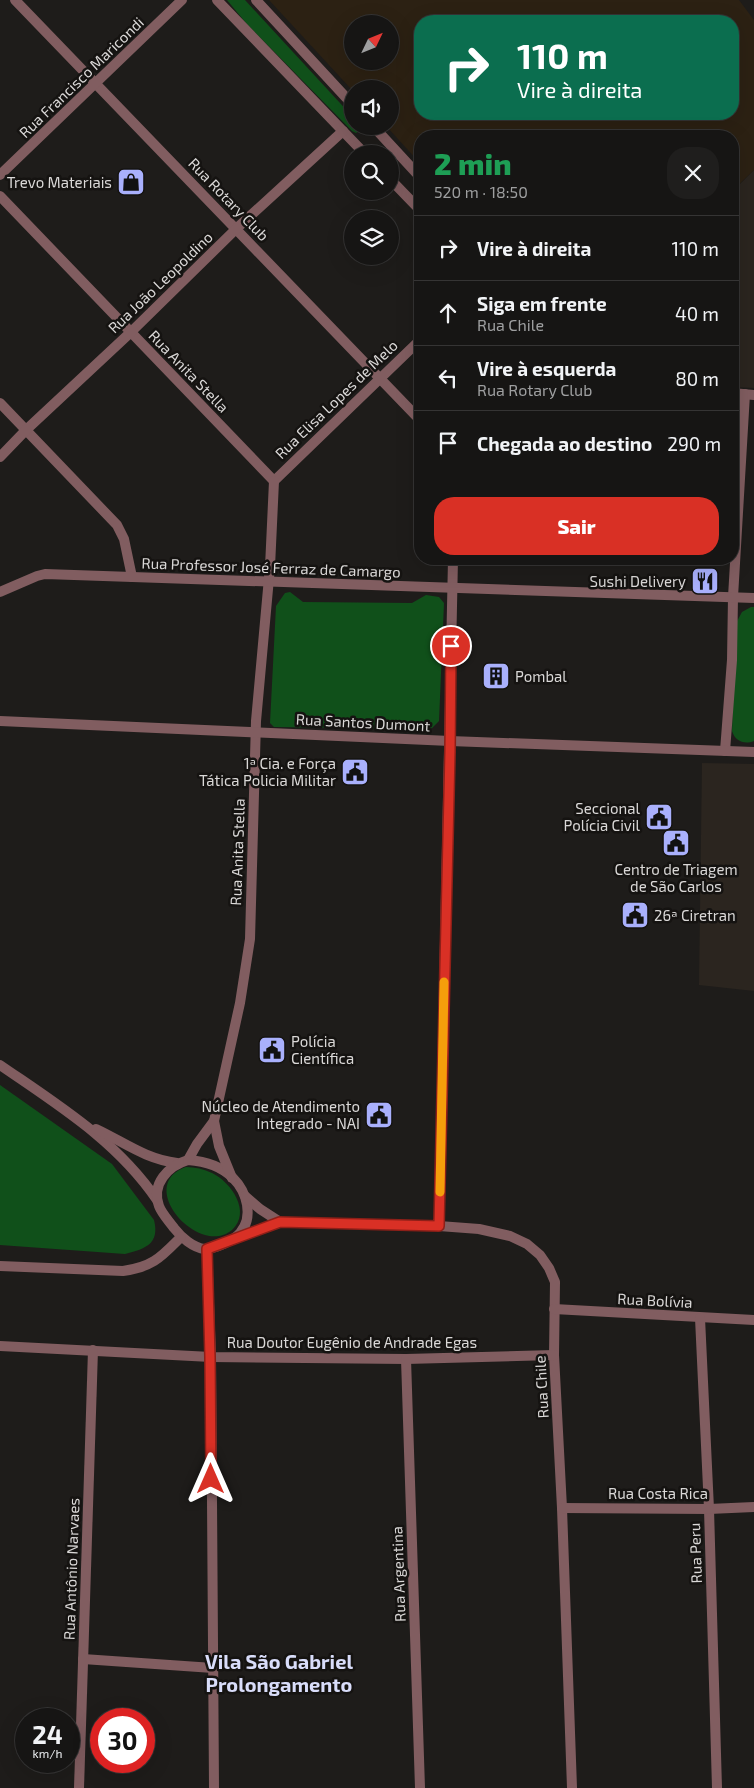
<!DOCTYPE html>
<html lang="pt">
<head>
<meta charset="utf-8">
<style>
	:root { --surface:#161514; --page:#1f1e1d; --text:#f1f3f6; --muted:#9e9fa0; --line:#353434; --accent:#d93025 }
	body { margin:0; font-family:"Exo 2",sans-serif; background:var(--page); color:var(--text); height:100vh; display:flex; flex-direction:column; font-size:19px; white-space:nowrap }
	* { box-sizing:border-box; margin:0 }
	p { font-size:16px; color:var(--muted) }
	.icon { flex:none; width:28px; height:28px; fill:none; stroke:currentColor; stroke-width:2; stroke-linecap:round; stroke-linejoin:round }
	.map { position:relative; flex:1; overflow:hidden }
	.side { position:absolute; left:414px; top:130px; width:325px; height:435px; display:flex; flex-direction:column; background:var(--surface); border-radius:20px; box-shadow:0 5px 20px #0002,0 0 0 1px var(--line) }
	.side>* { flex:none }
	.top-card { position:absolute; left:414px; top:15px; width:325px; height:105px; border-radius:20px; box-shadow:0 5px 20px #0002,0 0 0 1px var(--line); background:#0b6e4f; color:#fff; overflow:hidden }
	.needle { width:32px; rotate:47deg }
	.buttons { position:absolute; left:344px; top:15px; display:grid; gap:10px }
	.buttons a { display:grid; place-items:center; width:55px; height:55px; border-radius:50%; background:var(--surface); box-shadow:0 5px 20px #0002,0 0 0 1px var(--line); font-size:25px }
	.speed { position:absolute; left:15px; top:1708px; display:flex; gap:10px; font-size:25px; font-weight:700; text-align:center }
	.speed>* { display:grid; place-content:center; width:65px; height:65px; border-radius:50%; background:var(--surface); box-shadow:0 5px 20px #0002,0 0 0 1px var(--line); line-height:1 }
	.speed small { font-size:12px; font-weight:400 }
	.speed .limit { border:8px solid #d22; background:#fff; color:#111 }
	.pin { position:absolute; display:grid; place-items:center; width:42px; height:42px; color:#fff; margin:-21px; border:2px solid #fff; border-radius:50%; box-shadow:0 1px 5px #0007 }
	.me { position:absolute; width:55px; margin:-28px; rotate:0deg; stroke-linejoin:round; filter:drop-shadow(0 0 4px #0008) }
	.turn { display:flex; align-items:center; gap:18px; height:105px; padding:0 20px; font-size:22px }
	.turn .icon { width:65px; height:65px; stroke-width:2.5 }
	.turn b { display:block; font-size:35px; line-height:42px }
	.round { display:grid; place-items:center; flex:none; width:52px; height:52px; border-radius:20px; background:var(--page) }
	.headline { display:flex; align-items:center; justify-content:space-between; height:85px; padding:0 20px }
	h1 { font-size:30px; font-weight:800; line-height:38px; color:#1e9e55 }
	.button { display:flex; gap:10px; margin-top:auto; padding:10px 20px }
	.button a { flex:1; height:58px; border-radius:20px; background:var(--accent); color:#fff; font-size:20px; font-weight:800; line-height:58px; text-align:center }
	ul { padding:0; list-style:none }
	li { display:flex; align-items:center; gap:15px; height:65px; padding:0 20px; border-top:1px solid var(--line) }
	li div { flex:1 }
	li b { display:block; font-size:19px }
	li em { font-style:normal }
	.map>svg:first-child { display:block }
	.built { fill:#2b251f }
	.medical { fill:#2c2113; fill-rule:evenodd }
	.green { fill:#10501a }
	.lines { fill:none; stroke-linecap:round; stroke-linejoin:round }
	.minor { stroke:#815d60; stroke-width:10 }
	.tertiary { stroke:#815d60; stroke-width:10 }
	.route-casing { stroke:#8d1f18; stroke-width:12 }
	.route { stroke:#d93025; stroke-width:9 }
	.slow { stroke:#f59e0b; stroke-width:9 }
	.labels { text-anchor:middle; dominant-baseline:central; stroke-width:5; stroke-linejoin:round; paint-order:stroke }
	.street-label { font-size:15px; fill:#dad8d7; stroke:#151311 }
	.poi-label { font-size:15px; fill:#dad8d7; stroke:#151311; text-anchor:end }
	.district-label { font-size:20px; font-weight:bold; fill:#d9ddfa; stroke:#151311 }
</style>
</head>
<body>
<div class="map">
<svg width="754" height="1788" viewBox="0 0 754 1788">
	<rect width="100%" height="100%" fill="#1e1c1a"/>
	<g class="built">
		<path d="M754 170V388L733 387 732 192Z"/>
		<path d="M702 763 754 764V991L699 985Z"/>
	</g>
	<path class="medical" d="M269 0H739L754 20V170L733 190 732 136H420V163L386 126H390V89H352V90ZM420 21H732V114H420ZM352 24H390V61H352Z"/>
	<g class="green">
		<path d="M227 0H245L352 116V126H361V130L356 133 352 131 246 23Z"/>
		<path d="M290 592 303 602 412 603 426 595 439 597 444 603 439 721 432 728 427 729 274 727 270 723 276 606 285 593Z"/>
		<path d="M751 607H754V741C744 745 735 741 732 731L736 623 742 612Z"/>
		<path d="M0 1085 112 1164 154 1220C160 1244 145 1249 125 1254L0 1245Z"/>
		<path d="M186 1167C195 1167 204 1169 212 1173 231 1182 252 1212 232 1230 199 1258 134 1185 186 1167Z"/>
	</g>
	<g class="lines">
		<g class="minor">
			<path d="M15 0 420 420"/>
			<path d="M217 0 365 154"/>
			<path d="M256 0 352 104"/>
			<path d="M373 126 420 177"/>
			<path d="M0 175 182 0"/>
			<path d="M390 179 420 210"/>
			<path d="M0 196 274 481"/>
			<path d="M732 393 754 395"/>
			<path d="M0 403 117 525 124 539 132 577"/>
			<path d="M0 457 26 430 131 332 237 228 343 131"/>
			<path d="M274 481 420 340"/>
			<path d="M725 751 732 660 733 597 745 394"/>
			<path d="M0 1065C58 1105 117 1141 157 1200"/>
			<path d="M96 1129C124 1142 145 1159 177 1163"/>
			<path d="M188 1160C203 1161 221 1166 233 1178 247 1192 254 1217 240 1233 233 1241 215 1249 205 1249 193 1248 181 1237 174 1228 169 1221 162 1214 159 1206 151 1184 168 1166 188 1160Z"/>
			<path d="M188 1160 197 1144 214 1121"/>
			<path d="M232 1178 219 1146 214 1121 240 1003 250 939 256 721 270 567 274 481"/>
			<path d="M245 1196 260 1209 280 1222"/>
			<path d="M439 1226 453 559"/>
			<path d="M233 1239 280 1222 439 1226 479 1229 510 1236 527 1244 540 1255 549 1268 555 1282 554 1355 562 1508 572 1788"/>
			<path d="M207 1249 211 1357 214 1788"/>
			<path d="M0 1266 123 1271C153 1267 161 1257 181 1237"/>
			<path d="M554 1309 754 1320"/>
			<path d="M700 1318 709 1509 717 1788"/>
			<path d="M0 1346 211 1357 406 1359 554 1355"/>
			<path d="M406 1359 420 1788"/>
			<path d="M562 1508 709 1509 754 1507"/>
			<path d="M83 1659 213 1668"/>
			<path d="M79 1788 93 1350"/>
		</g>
		<g class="tertiary">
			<path d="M0 592 37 576 45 574 754 598"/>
			<path d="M0 721 450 741 754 752"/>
		</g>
	</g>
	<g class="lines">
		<g class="route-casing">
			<path id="route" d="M211 1479 210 1357 207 1249 280 1222 439 1226 450 752 451 646"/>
		</g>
		<use href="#route" class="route"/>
		<path class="slow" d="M440 1192 444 982"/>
	</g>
	<defs>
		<g id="shop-square" transform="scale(1.4375)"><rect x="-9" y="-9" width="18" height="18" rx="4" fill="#a9b0fc" stroke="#151311"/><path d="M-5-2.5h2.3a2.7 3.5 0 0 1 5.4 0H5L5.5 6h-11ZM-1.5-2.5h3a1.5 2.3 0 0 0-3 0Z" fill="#111"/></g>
		<g id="restaurant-square" transform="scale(1.4375)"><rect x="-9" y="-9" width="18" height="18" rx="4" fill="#a9b0fc" stroke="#151311"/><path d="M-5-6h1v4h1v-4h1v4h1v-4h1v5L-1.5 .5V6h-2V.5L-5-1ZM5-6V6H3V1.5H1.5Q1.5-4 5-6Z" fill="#111"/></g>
		<g id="building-square" transform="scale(1.4375)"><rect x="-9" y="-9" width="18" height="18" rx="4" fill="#a9b0fc" stroke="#151311"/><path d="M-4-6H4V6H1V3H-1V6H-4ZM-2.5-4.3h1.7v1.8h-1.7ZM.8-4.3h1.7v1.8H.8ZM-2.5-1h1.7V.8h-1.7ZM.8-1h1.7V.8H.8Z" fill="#111"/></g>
		<g id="civic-square" transform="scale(1.4375)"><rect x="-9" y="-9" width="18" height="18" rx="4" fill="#a9b0fc" stroke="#151311"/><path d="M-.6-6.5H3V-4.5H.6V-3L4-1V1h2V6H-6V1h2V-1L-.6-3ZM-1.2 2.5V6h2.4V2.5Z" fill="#111"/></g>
	</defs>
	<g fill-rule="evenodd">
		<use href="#shop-square" x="131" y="182"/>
		<use href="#restaurant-square" x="705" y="581"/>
		<use href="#building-square" x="496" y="676"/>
		<use href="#civic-square" x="355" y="772"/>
		<use href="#civic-square" x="659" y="817"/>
		<use href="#civic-square" x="676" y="843"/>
		<use href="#civic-square" x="635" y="915"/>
		<use href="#civic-square" x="272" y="1050"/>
		<use href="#civic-square" x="379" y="1115"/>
	</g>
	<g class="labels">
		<g class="street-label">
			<text transform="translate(81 77) rotate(-44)">Rua Francisco Maricondi</text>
			<text transform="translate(229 199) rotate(46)">Rua Rotary Club</text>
			<text transform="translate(160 282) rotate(-44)">Rua João Leopoldino</text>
			<text transform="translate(189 371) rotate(46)">Rua Anita Stella</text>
			<text transform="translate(336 399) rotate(-44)">Rua Elisa Lopes de Melo</text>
			<text transform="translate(271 567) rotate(2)">Rua Professor José Ferraz de Camargo</text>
			<text transform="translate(363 722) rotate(3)">Rua Santos Dumont</text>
			<text transform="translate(237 852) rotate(-88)">Rua Anita Stella</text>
			<text transform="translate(655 1300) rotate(3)">Rua Bolívia</text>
			<text x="352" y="1342">Rua Doutor Eugênio de Andrade Egas</text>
			<text transform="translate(541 1387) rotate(-93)">Rua Chile</text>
			<text x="658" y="1493">Rua Costa Rica</text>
			<text transform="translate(695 1553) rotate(-92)">Rua Peru</text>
			<text transform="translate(71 1569) rotate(-88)">Rua Antônio Narvaes</text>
			<text transform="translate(398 1574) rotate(-92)">Rua Argentina</text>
		</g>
		<g class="poi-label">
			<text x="112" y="182">Trevo Materiais</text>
			<text x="686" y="581">Sushi Delivery</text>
			<text x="515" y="676" text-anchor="start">Pombal</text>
			<text x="336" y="763">1ª Cia. e Força<tspan x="336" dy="17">Tática Policia Militar</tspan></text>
			<text x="640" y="808">Seccional<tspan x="640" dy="17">Polícia Civil</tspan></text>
			<text x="676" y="869" text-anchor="middle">Centro de Triagem<tspan x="676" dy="17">de São Carlos</tspan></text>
			<text x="654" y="915" text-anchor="start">26ª Ciretran</text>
			<text x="291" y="1041" text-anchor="start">Polícia<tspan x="291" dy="17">Científica</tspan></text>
			<text x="360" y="1106">Núcleo de Atendimento<tspan x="360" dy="17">Integrado - NAI</tspan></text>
		</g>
		<g class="district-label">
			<text x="279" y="1661">Vila São Gabriel<tspan x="279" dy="23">Prolongamento</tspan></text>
		</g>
	</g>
</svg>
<div class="buttons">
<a><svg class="needle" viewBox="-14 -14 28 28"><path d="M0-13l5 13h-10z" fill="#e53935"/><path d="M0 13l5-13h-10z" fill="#9e9fa0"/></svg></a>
<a><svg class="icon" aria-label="sound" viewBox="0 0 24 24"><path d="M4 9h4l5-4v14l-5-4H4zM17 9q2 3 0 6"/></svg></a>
<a><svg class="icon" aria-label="search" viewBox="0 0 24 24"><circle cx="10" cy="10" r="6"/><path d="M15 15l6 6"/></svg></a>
<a><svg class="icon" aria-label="layers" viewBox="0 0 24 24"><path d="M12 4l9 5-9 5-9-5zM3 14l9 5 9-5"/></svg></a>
</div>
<div class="speed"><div>24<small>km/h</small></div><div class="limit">30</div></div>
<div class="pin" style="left:451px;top:646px;background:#d93025"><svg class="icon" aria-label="arrive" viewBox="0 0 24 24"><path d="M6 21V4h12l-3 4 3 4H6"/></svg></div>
<svg class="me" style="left:211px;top:1479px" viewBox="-20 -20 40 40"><path d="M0-17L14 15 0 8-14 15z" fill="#d93025" stroke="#fff" stroke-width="4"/></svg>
<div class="top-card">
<div class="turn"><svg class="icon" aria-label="right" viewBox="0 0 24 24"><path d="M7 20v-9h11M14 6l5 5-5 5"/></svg><div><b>110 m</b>Vire à direita</div></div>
</div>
<section class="side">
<div class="headline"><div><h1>2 min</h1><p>520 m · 18:50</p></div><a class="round"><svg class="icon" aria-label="close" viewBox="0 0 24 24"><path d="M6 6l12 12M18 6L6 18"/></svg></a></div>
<ul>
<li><svg class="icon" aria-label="right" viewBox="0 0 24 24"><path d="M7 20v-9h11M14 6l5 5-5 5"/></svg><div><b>Vire à direita</b></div><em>110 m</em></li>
<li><svg class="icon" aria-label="ahead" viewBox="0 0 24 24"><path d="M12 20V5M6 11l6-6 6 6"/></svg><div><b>Siga em frente</b><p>Rua Chile</p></div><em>40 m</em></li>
<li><svg class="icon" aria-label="left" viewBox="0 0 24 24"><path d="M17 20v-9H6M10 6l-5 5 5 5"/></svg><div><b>Vire à esquerda</b><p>Rua Rotary Club</p></div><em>80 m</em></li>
<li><svg class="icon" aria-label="arrive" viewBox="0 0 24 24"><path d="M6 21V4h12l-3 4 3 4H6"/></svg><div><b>Chegada ao destino</b></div><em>290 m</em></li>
</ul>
<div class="button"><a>Sair</a></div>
</section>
</div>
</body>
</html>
